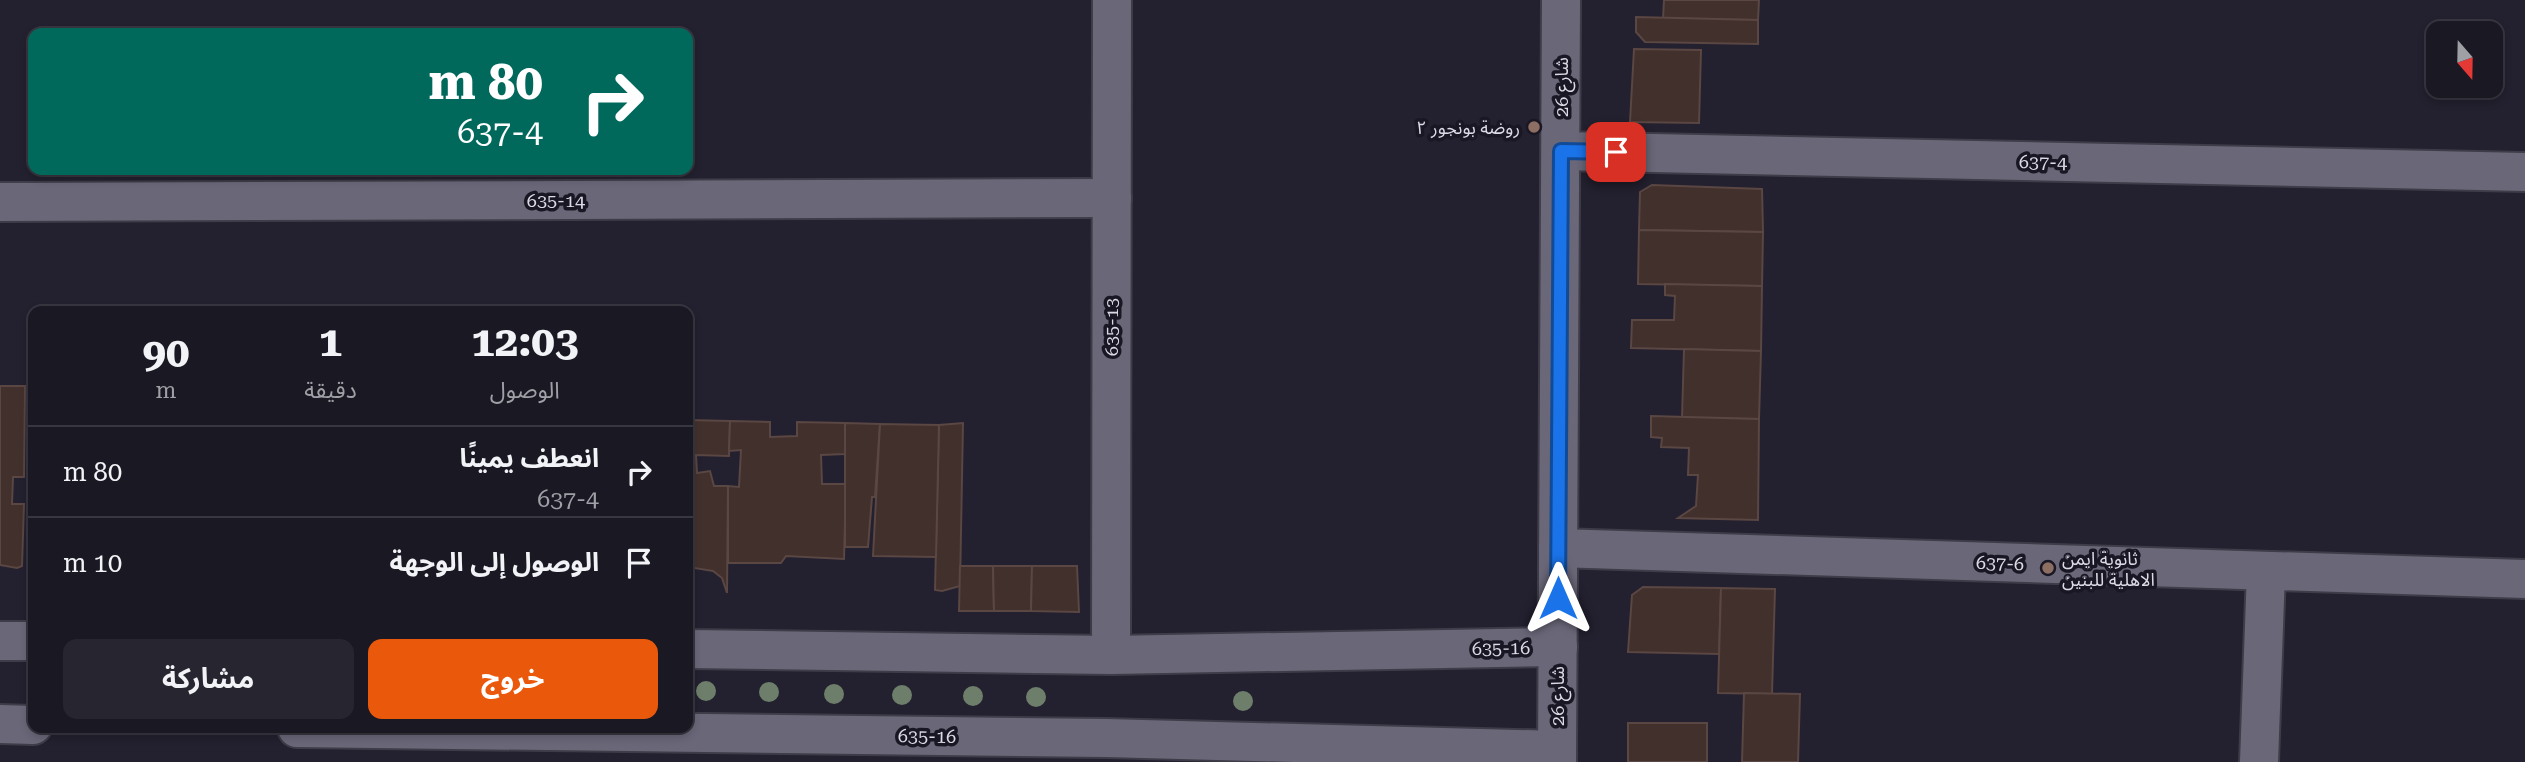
<!DOCTYPE html>
<html lang="ar">
<head>
<meta charset="utf-8">
<style>
	:root { --surface:#1a1823; --page:#272530; --text:#f1f3f6; --muted:#9fa0a6; --line:#383741; --accent:#ea580c }
	body { margin:0; font-family:"Roboto Serif","Noto Sans Arabic",serif; background:var(--page); color:var(--text); direction:rtl; height:100vh; display:flex; flex-direction:column; font-size:26px; white-space:nowrap }
	* { box-sizing:border-box; margin:0 }
	p { font-size:23px; color:var(--muted) }
	.icon { flex:none; width:38px; height:38px; fill:none; stroke:currentColor; stroke-width:2; stroke-linecap:round; stroke-linejoin:round }
	.map { position:relative; flex:1; overflow:hidden; direction:ltr }
	.sheet { position:absolute; left:28px; top:306px; width:665px; height:427px; display:flex; flex-direction:column; background:var(--surface); border-radius:14px; box-shadow:0 4px 10px #0003,0 0 0 2px var(--line); direction:rtl }
	.sheet>* { flex:none }
	.hud { position:absolute; left:28px; top:28px; width:665px; height:147px; border-radius:14px; box-shadow:0 4px 10px #0003,0 0 0 2px var(--line); direction:rtl; background:#00695c; color:#fff; overflow:hidden }
	.needle { width:46px; rotate:160deg }
	.buttons { position:absolute; left:2426px; top:21px; display:grid; gap:14px }
	.buttons a { display:grid; place-items:center; width:77px; height:77px; border-radius:14px; background:var(--surface); box-shadow:0 4px 10px #0003,0 0 0 2px var(--line); font-size:35px }
	.pin { position:absolute; display:grid; place-items:center; width:60px; height:60px; color:#fff; margin:-30px; border-radius:14px; box-shadow:0 4px 10px #0006 }
	.me { position:absolute; width:77px; margin:-38px; rotate:0deg; stroke-linejoin:round; filter:drop-shadow(0 0 5px #0008) }
	.turn { display:flex; align-items:center; gap:24px; height:147px; padding:0 35px; font-size:32px }
	.turn .icon { width:91px; height:91px; stroke-width:2.5 }
	.turn b { display:block; font-size:49px; line-height:60px }
	.eta { display:flex; justify-content:space-evenly; align-items:center; height:119px; text-align:center }
	.eta b { font-size:42px; font-weight:700; line-height:49px }
	.button { display:flex; gap:14px; margin-top:auto; padding:14px 35px }
	.button a { flex:1; height:80px; border-radius:14px; background:var(--accent); color:#fff; font-size:28px; font-weight:700; line-height:80px; text-align:center }
	.button a+a { background:var(--page); color:var(--text) }
	ul { padding:0; list-style:none }
	li { display:flex; align-items:center; gap:21px; height:91px; padding:0 35px; border-top:2px solid var(--line) }
	li div { flex:1 }
	li b { display:block; font-size:26px }
	li em { font-style:normal }
	.map>svg:first-child { display:block }
	.building { fill:#42302c; stroke:#5a4642; stroke-width:2 }
	.lines { fill:none; stroke-linecap:round; stroke-linejoin:round }
	.minor-casing { stroke:#3e3c48; stroke-width:42 }
	.tertiary-casing { stroke:#3e3c48; stroke-width:42 }
	.minor { stroke:#6a6779; stroke-width:38 }
	.tertiary { stroke:#6a6779; stroke-width:38 }
	.tree { fill:#6d7e6a }
	.route-casing { stroke:#114b97; stroke-width:18 }
	.route { stroke:#1a73e8; stroke-width:12 }
	.education-dot { fill:#8d6e63; stroke:#1a1725; stroke-width:2.5 }
	.labels { text-anchor:middle; dominant-baseline:central; stroke-width:7; stroke-linejoin:round; paint-order:stroke }
	.street-label { font-size:18px; fill:#dcdbe5; stroke:#1a1725 }
	.poi-label { font-size:18px; fill:#dcdbe5; stroke:#1a1725; text-anchor:end }
</style>
</head>
<body>
<div class="map">
<svg width="2525" height="762" viewBox="0 0 2525 762">
	<rect width="100%" height="100%" fill="#23202f"/>
	<g class="building">
		<path d="M1664 0H1759L1758 20 1663 19Z"/>
		<path d="M1636 17 1758 20V44L1645 42 1636 32Z"/>
		<path d="M1634 49 1701 50 1699 123 1630 122Z"/>
		<path d="M1652 185 1762 189 1763 232 1639 230 1640 192Z"/>
		<path d="M1639 230 1763 232 1762 286 1638 284Z"/>
		<path d="M1665 284 1762 286 1761 351 1631 348 1632 320H1674L1675 296 1665 295Z"/>
		<path d="M1684 349 1761 351 1759 419 1682 418Z"/>
		<path d="M0 386H25L24 477H13L12 504H24L22 566 17 568 0 565Z"/>
		<path d="M1651 416 1759 419 1758 520 1678 518 1696 506 1698 475H1688L1689 448 1661 447 1662 438 1651 437Z"/>
		<path d="M688 420 730 421 729 456 696 455 697 473 710 471 714 486H728L727 593 722 578 713 571 688 567Z"/>
		<path d="M730 421 770 422V437L797 436V422L845 423V454L821 455 822 484H846L844 559 786 556 781 563H728V486L739 487 741 450 729 451Z"/>
		<path d="M845 423 880 424 875 497H872L868 547H845Z"/>
		<path d="M963 423 960 586 942 591 935 590 939 425Z"/>
		<path d="M880 424 939 425 936 557 873 556Z"/>
		<path d="M960 566H993L994 611H959Z"/>
		<path d="M993 566H1032L1031 611H994Z"/>
		<path d="M1032 566H1077L1079 612 1031 611Z"/>
		<path d="M1643 587 1721 588 1719 654 1628 652 1632 595Z"/>
		<path d="M1721 588 1775 589 1772 694 1718 693Z"/>
		<path d="M1744 693 1800 694 1798 762H1742Z"/>
		<rect x="1628" y="723" width="79" height="39"/>
	</g>
	<g class="lines">
		<g class="minor-casing">
			<g id="minor">
				<path d="M1561 151 2525 172"/>
				<path d="M0 202 1112 198"/>
				<path d="M1558 548 2525 579"/>
				<path d="M0 641H33"/>
				<path d="M688 649 1111 655 1558 647"/>
				<path d="M1111 655 1112 0"/>
				<path d="M0 724 33 725"/>
				<path d="M297 728 1106 738 1557 750"/>
				<path d="M2259 762 2266 572"/>
			</g>
		</g>
		<g class="tertiary-casing">
			<path id="tertiary" d="M1557 762 1561 0"/>
		</g>
		<use href="#minor" class="minor"/>
		<use href="#tertiary" class="tertiary"/>
	</g>
	<g class="tree">
		<circle cx="706" cy="691" r="10"/>
		<circle cx="769" cy="692" r="10"/>
		<circle cx="834" cy="694" r="10"/>
		<circle cx="902" cy="695" r="10"/>
		<circle cx="973" cy="696" r="10"/>
		<circle cx="1036" cy="697" r="10"/>
		<circle cx="1243" cy="701" r="10"/>
	</g>
	<g class="lines">
		<g class="route-casing">
			<path id="route" d="M1558 598 1561 151 1616 152"/>
		</g>
		<use href="#route" class="route"/>
	</g>
	<g class="education-dot">
		<circle cx="1534" cy="127" r="7"/>
		<circle cx="2048" cy="568" r="7"/>
	</g>
	<g class="labels">
		<g class="street-label">
			<text transform="translate(1561 87) rotate(-90)">شارع 26</text>
			<text transform="translate(2043 162) rotate(1)">637-4</text>
			<text x="556" y="200">635-14</text>
			<text transform="translate(1111 327) rotate(-90)">635-13</text>
			<text transform="translate(2000 563) rotate(2)">637-6</text>
			<text transform="translate(1501 648) rotate(-1)">635-16</text>
			<text transform="translate(1557 696) rotate(-90)">شارع 26</text>
			<text transform="translate(927 736) rotate(1)">635-16</text>
		</g>
		<g class="poi-label">
			<text x="1520" y="127">روضة بونجور ٢</text>
			<text x="2062" y="558" text-anchor="start">ثانوية ايمن<tspan x="2062" dy="21">الاهلية للبنين</tspan></text>
		</g>
	</g>
</svg>
<div class="buttons">
<a><svg class="needle" viewBox="-14 -14 28 28"><path d="M0-13l5 13h-10z" fill="#e53935"/><path d="M0 13l5-13h-10z" fill="#9fa0a6"/></svg></a>
</div>
<div class="pin" style="left:1616px;top:152px;background:#d93025"><svg class="icon" aria-label="arrive" viewBox="0 0 24 24"><path d="M6 21V4h12l-3 4 3 4H6"/></svg></div>
<svg class="me" style="left:1558px;top:598px" viewBox="-20 -20 40 40"><path d="M0-17L14 15 0 8-14 15z" fill="#1a73e8" stroke="#fff" stroke-width="4"/></svg>
<div class="hud">
<div class="turn"><svg class="icon" aria-label="right" viewBox="0 0 24 24"><path d="M7 20v-9h11M14 6l5 5-5 5"/></svg><div><b>80 m</b>637-4</div></div>
</div>
<section class="sheet">
<div class="eta">
<div><b>12:03</b><p>الوصول</p></div>
<div><b>1</b><p>دقيقة</p></div>
<div><b>90</b><p>m</p></div>
</div>
<ul>
<li><svg class="icon" aria-label="right" viewBox="0 0 24 24"><path d="M7 20v-9h11M14 6l5 5-5 5"/></svg><div><b>انعطف يمينًا</b><p>637-4</p></div><em>80 m</em></li>
<li><svg class="icon" aria-label="arrive" viewBox="0 0 24 24"><path d="M6 21V4h12l-3 4 3 4H6"/></svg><div><b>الوصول إلى الوجهة</b></div><em>10 m</em></li>
</ul>
<div class="button"><a>خروج</a><a>مشاركة</a></div>
</section>
</div>
</body>
</html>
